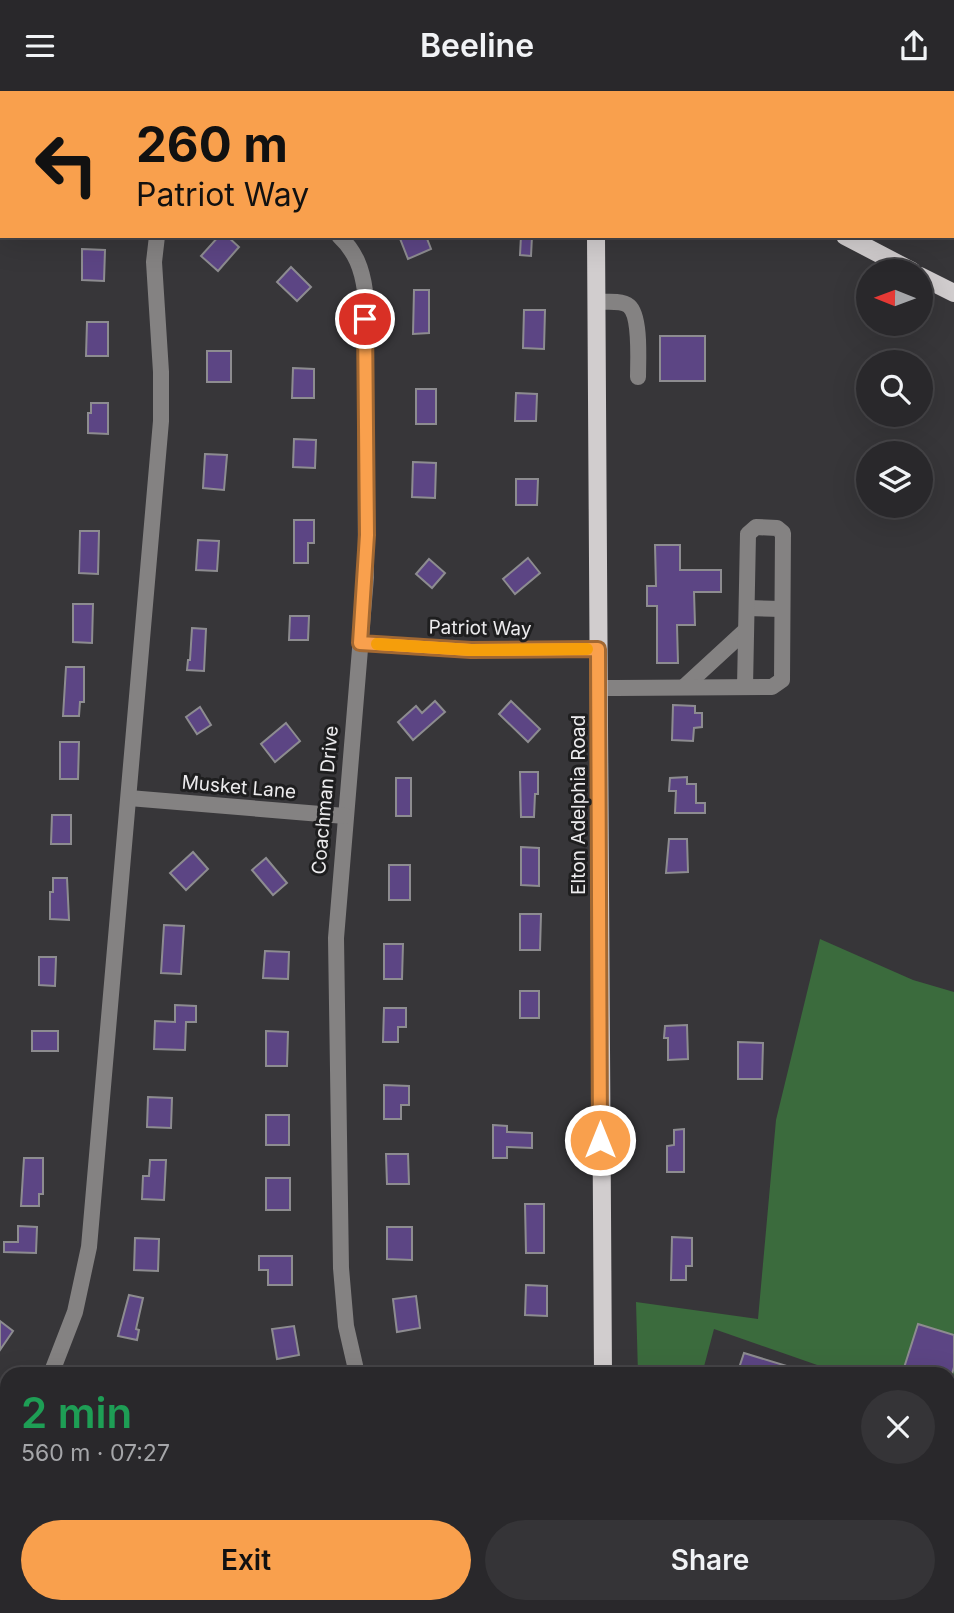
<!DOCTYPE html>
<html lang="en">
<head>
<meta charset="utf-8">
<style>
	:root { --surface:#29282b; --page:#353437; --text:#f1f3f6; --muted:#a5a6a9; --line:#454447; --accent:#f9a04d }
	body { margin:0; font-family:Inter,sans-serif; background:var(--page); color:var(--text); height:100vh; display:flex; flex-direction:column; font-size:26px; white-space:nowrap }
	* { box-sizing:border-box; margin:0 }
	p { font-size:23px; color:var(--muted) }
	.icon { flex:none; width:38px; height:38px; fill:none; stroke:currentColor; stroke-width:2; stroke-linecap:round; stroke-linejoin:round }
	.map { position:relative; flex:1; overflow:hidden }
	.drawer { position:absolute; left:0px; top:1276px; width:956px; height:247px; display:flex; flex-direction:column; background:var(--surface); border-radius:21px 21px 0 0; box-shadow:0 7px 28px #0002,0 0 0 2px var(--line) }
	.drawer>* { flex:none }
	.top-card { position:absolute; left:0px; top:0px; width:956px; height:147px; box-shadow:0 7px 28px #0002,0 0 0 2px var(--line); background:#f9a04d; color:#111; overflow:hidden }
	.needle { width:46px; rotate:271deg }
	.tools { position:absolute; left:856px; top:168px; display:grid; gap:14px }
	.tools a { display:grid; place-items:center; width:77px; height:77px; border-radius:50%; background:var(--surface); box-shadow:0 7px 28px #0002,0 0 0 2px var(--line); font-size:35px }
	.pin { position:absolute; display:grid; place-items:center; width:60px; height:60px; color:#fff; margin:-30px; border:4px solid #fff; border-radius:50%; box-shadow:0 2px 7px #0007 }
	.me { position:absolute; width:77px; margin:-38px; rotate:0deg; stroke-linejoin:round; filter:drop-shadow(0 0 5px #0008) }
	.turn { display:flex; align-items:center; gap:24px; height:147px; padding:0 21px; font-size:32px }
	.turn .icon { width:91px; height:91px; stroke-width:2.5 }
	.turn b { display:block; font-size:49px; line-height:60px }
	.round { display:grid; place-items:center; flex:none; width:74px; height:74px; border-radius:37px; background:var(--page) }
	.head { display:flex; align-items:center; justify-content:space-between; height:119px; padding:0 21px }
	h1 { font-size:42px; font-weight:600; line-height:52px; color:#1e9e55 }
	.button { display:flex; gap:14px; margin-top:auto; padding:14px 21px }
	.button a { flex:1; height:80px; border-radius:42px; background:var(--accent); color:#111; font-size:28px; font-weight:600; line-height:80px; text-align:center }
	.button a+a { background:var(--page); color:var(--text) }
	header { display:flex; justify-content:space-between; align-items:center; height:91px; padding:0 21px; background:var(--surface); font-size:32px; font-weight:600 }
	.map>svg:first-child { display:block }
	.green { fill:#3b6b3d }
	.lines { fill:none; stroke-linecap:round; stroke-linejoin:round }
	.stream { stroke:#0e7179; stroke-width:3.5 }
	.building { fill:#5c4584; stroke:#8d8c90; stroke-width:2 }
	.minor { stroke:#848282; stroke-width:16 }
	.major { stroke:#d1cdce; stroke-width:18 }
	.route-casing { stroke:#a26832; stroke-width:18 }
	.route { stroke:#f9a04d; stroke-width:12 }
	.slow { stroke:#f59e0b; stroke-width:12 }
	.labels { text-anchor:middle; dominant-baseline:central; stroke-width:6; stroke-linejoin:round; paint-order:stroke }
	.street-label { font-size:19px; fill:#ecebed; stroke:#1e1e1f }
</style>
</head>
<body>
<header><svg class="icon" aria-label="menu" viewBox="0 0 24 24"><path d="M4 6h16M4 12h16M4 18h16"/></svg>Beeline<svg class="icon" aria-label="share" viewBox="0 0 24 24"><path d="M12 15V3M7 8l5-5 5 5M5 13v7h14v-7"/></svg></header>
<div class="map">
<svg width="954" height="1522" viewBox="0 0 954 1522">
	<rect width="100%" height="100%" fill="#373639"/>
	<g class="green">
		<path d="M820 848 913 889 954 901V1327L949 1319 948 1283H843L714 1238 702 1283H638L636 1211 758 1228 776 1029Z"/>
		<path d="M0 1469 7 1473V1511L0 1510Z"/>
		<path d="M22 1516H119L137 1522H36Z"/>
		<path d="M627 1516H661L698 1522H627Z"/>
	</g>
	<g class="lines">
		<path class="stream" d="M648 1516 680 1522"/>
	</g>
	<g class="building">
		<path d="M219 145H227L239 156 218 180 201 165Z"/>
		<path d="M399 145H426L431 158 408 168Z"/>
		<path d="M521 145H532L531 165 520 164Z"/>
		<path d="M82 158 105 159 104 190 82 189Z"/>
		<path d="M291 176 311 196 297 210 277 191Z"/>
		<path d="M414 199H429V242L413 243Z"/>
		<path d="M524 219H545L544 258 523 257Z"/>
		<path d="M87 231H108V265H86Z"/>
		<rect x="660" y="245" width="45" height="45"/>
		<rect x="207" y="260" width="24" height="31"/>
		<path d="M293 277 314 278V307H292Z"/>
		<rect x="416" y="298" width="20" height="35"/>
		<path d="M516 302 537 303 536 330H515Z"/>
		<path d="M91 312H108V343L88 342V322H91Z"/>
		<path d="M294 348 316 349 315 377 293 376Z"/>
		<path d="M205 363 227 364 224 399 203 397Z"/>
		<path d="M413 371 436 372 435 407 412 406Z"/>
		<path d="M516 388H538L537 414H516Z"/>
		<path d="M294 429H314V452H308V472H294Z"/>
		<path d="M80 440H99L98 483 79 482Z"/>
		<path d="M198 449 219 450 217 480 196 479Z"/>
		<path d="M655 454H680V479H721V501H694L695 534H677L678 572H657V515H647V495H656Z"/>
		<path d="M528 467 540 482 515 503 503 488Z"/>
		<path d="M429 468 445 482 432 497 416 483Z"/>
		<path d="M73 513H93L92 552 73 551Z"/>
		<path d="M290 525H309L308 549H289Z"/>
		<path d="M192 537 206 538 204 580 187 579 188 569H190Z"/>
		<path d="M66 576H84V611H80L79 625H63Z"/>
		<path d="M435 610 445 621 413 649 398 631 416 615 422 622Z"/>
		<path d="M511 610 540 638 528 651 499 623Z"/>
		<path d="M673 614 695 615V622H702V636L694 637 693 650 672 649Z"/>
		<path d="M200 616 211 634 197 643 186 626Z"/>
		<path d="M286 632 300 650 275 671 261 653Z"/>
		<path d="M60 651H79L78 688H60Z"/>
		<path d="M520 681H538V703H535L534 726H521Z"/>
		<path d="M687 686V693H696V712H705V722H675L676 700H669L670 687Z"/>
		<rect x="396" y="687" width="15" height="38"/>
		<path d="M52 724H71V753H51Z"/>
		<path d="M669 748H687L688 781 666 782Z"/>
		<path d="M521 756 539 757V795L521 794Z"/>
		<path d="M193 761 208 778 186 799 170 782Z"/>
		<path d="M266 767 287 792 273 804 252 779Z"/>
		<rect x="389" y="774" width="21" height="35"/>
		<path d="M53 787H67L69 829 50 828V801H53Z"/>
		<path d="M520 823H541L540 859H520Z"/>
		<path d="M164 834 184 835 181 883 161 882Z"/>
		<path d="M384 853H403L402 888H384Z"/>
		<path d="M265 860 289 861 288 888 263 887Z"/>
		<path d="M39 866H56L55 895 39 894Z"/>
		<rect x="520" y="900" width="19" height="27"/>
		<path d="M175 914 196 915V931H186L185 959 154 958 155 930 175 931Z"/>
		<path d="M384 917H406V936H398V951H383Z"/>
		<path d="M687 934 688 968 668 969V947H664L665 935Z"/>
		<rect x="32" y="940" width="26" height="20"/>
		<path d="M266 940 288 941 287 975H266Z"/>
		<path d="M738 951 763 952 762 988H738Z"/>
		<path d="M384 994 409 995V1014H401V1028H384Z"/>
		<path d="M148 1006 172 1007 171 1037 147 1036Z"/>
		<rect x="266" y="1024" width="23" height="30"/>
		<path d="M493 1034 507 1035V1041L532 1042V1057L507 1056V1067H493Z"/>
		<path d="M684 1038V1081H667V1055L674 1054V1039Z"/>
		<path d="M386 1063H408L409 1093H387Z"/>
		<path d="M24 1067H43V1103H39V1115H21Z"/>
		<path d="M150 1069H166L164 1109 142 1108 143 1085H149Z"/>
		<rect x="266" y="1087" width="24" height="32"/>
		<path d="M525 1113H544V1162H526Z"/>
		<path d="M18 1135 37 1136 36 1162 4 1161V1151H18Z"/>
		<path d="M387 1136H412V1169L387 1168Z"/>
		<path d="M672 1146 692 1147V1175H686V1189H671Z"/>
		<path d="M135 1147 159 1148 158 1180 134 1179Z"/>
		<path d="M259 1165H292V1194H268V1179H259Z"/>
		<path d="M526 1194 547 1195V1225L525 1224Z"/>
		<path d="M129 1204 143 1207 136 1238 139 1239 137 1249 118 1245Z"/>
		<path d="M416 1205 420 1237 397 1241 393 1208Z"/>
		<path d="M0 1230 13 1240 0 1259Z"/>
		<path d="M918 1233 954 1244V1276L952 1283H902Z"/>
		<path d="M294 1235 299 1264 277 1268 272 1238Z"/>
		<path d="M744 1262 803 1280 802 1283H737Z"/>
	</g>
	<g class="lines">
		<g class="minor">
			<path d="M773 0V2"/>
			<path d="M27 2 31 0"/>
			<path d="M79 2 82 0"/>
			<path d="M152 2 156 0"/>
			<path d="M295 2 297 0"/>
			<path d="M813 2 814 0"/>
			<path d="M0 13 2 12"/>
			<path d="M0 67 2 77"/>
			<path d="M339 145C356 161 362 178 365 200L366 486 336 847 341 1177 346 1235 357 1283"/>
			<path d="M597 211C605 211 622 209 629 215 641 225 638 271 638 286"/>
			<path d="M747 517 782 518"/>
			<path d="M360 552 471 559 598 558"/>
			<path d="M684 596 746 539"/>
			<path d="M598 597H616L772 596 782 589 783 442 777 437 756 436 748 443 745 596"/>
			<path d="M129 707 345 725"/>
			<path d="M51 1283 75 1221 89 1156 161 330V281L154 171 157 145"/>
			<path d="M0 1338 7 1341"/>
			<path d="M948 1386 954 1383"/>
			<path d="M948 1478 954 1474"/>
			<path d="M281 1516 287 1522"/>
		</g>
		<g class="major">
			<path d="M564 0 567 2"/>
			<path d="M593 0V2"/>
			<path d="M596 145 603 1283"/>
			<path d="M845 145 912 180"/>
			<path d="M920 185 954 202"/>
			<path d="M606 1516V1522"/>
		</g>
	</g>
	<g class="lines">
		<g class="route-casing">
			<path id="route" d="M365 228 367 444 360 552 471 559 598 558 600 1049"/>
		</g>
		<use href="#route" class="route"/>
		<path class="slow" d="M377 553 471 559 587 558"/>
	</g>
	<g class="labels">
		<g class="street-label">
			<text transform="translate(480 537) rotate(1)">Patriot Way</text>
			<text transform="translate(239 696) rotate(5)">Musket Lane</text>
			<text transform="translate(325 709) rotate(-85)">Coachman Drive</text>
			<text transform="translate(578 714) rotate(-90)">Elton Adelphia Road</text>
		</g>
	</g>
</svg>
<div class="tools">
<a><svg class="needle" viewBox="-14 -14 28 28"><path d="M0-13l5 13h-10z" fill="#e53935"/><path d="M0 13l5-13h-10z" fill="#a5a6a9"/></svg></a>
<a><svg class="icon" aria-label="search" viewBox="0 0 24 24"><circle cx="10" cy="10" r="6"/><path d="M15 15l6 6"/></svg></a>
<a><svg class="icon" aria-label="layers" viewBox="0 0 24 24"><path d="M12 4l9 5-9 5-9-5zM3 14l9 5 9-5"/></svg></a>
</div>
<div class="pin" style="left:365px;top:228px;background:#d93025"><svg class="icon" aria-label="arrive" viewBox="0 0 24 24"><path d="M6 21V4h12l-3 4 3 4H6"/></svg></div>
<svg class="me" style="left:600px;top:1049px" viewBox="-20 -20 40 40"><circle r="17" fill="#f9a04d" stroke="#fff" stroke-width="3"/><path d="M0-11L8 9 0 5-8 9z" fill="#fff"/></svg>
<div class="top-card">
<div class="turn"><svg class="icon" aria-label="left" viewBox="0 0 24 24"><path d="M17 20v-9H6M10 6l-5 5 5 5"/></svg><div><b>260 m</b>Patriot Way</div></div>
</div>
<section class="drawer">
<div class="head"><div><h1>2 min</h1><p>560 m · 07:27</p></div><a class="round"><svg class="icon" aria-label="close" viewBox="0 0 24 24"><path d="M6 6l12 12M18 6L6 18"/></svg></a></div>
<div class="button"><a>Exit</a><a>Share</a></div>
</section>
</div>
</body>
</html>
